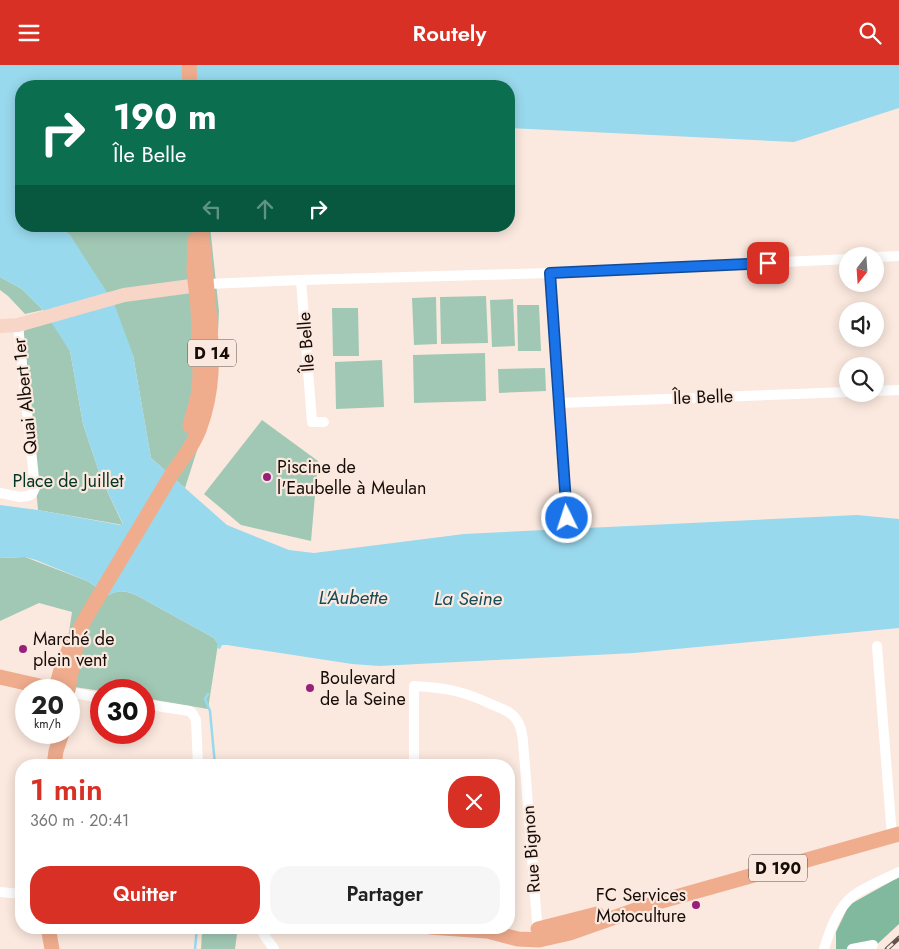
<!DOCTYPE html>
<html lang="fr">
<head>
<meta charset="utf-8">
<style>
	:root { --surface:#fff; --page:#f6f6f6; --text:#222; --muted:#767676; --accent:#d93025 }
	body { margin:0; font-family:Jost,sans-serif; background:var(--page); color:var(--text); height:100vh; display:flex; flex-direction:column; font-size:19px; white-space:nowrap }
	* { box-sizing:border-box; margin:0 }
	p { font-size:16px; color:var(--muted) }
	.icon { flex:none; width:28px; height:28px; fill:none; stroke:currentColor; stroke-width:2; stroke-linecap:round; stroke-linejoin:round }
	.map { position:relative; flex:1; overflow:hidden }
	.details { position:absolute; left:15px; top:694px; width:500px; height:175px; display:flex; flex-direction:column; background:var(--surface); border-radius:20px; box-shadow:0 2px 12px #0003 }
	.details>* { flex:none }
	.banner { position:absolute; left:15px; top:15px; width:500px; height:152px; border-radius:20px; box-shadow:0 2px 12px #0003; background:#0b6e4f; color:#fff; overflow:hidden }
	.needle { width:32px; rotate:197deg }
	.tools { position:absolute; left:839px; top:182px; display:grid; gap:10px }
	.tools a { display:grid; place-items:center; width:45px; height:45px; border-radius:50%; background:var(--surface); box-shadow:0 2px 12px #0003; font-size:25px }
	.speed { position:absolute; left:15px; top:614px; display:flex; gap:10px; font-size:25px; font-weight:700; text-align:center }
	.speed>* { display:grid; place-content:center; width:65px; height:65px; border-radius:50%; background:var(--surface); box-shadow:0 2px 12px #0003; line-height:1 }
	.speed small { font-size:12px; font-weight:400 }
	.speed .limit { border:8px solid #d22; background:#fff; color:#111 }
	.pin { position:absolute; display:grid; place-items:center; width:42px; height:42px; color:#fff; margin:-21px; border-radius:10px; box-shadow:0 2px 8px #0006 }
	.me { position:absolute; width:55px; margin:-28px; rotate:356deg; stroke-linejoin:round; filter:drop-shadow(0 0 4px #0008) }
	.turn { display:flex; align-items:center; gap:18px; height:105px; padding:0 15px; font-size:22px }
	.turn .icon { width:65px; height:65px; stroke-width:2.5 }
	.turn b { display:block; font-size:35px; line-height:42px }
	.lanes { display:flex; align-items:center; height:48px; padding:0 15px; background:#0003; justify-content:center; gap:25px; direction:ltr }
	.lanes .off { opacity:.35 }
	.round { display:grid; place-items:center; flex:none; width:52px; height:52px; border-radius:20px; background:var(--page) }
	.headline { display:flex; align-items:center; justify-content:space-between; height:85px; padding:0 15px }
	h1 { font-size:30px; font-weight:600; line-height:38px; color:var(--accent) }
	.cta { display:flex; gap:10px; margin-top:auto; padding:10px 15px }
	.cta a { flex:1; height:58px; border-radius:20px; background:var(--accent); color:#fff; font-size:20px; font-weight:600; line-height:58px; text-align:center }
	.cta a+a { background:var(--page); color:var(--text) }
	header { display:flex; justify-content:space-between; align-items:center; height:65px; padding:0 15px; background:var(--accent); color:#fff; font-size:22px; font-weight:600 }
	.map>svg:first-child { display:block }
	.green { fill:#a1c8b4 }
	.forest { fill:#81b99e }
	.water { fill:#99d9ed }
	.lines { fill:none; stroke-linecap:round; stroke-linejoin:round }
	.stream { stroke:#99d9ed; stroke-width:2.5 }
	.street { stroke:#fff; stroke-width:10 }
	.secondary { stroke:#f8d6c7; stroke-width:14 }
	.primary { stroke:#f0ad8e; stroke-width:15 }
	.rail-casing { stroke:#62554e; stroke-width:4.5 }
	.rail { stroke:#fbe9df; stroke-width:2.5; stroke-dasharray:8; stroke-linecap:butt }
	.route-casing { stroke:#114b97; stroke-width:12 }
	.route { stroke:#1a73e8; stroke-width:9 }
	.poi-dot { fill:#981f7a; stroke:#fbe9df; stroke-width:2 }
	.labels { text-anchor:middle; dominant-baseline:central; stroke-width:4.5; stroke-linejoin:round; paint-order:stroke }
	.shield { fill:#fbe9df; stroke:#5b4f48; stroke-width:1 }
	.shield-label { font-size:16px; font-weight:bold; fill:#170d08 }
	.street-label { font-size:18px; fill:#170d08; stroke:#fbe9df }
	.poi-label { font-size:18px; fill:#170d08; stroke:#fbe9df; text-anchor:start }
	.park-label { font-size:18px; fill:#043524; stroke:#fbe9df }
	.water-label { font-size:19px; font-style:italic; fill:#154c5a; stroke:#fbe9df }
</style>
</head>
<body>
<header><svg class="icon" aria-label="menu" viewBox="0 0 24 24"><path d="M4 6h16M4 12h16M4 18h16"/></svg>Routely<svg class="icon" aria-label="search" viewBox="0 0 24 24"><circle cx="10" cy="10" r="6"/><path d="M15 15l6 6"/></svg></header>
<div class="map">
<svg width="899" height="884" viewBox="0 0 899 884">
	<rect width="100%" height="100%" fill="#fbe9df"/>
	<g class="green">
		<path d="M56 161H210L219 246 215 329 185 423 151 393 133 290 70 170Z"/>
		<path d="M0 212 22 224 43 245 25 249 8 231 0 225Z"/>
		<path d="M486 231 488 278 441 279 440 232Z"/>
		<path d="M436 232 437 279 414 280 412 233Z"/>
		<path d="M513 234 515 281 492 282 490 235Z"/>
		<path d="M517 240H539L541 286H518Z"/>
		<path d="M332 243H358L359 291H333Z"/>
		<path d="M51 255 70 286 83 359 101 413 123 460 38 445 22 268 29 261Z"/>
		<path d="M485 288 486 336 414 338 413 290Z"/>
		<path d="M382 295 384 342 336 344 335 297Z"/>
		<path d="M545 303 546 326 499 328 498 304Z"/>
		<path d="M262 355 318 396 311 476 241 460 204 429Z"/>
		<path d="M25 492 87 516 109 530C119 524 125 526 136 530L214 573 218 579 208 644 144 633V625H101V626L61 620 72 547 39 538 0 556V493Z"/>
		<path d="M202 867 237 869 235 884H201Z"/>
	</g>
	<path class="forest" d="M899 812V859L872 884H836V867L849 840Z"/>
	<path class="water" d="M0 0H899V43L794 77 509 63V21H21V124L20 125 21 135V161H56L70 170 114 238 133 290 151 393 227 460 289 485 314 488 464 469 857 450 899 454V563L634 588 379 601 352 599 227 580H222L220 584 217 583 218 579 214 573 136 530C125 526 120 524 109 530L87 516 36 495 25 492 0 493V440L38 445 120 460 123 459 101 413 83 359 70 286 43 245 22 224 0 212Z"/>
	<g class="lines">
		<g class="stream">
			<path d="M208 629 205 634 210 646 215 700"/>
			<path d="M195 884 197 862"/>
		</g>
		<g class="street">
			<path d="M875 192 899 191"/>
			<path d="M550 208 567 453"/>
			<path d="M301 215 312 357H324"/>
			<path d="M207 219 301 215 550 208 848 194"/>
			<path d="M875 326 899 325"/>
			<path d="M559 338 848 327"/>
			<path d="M0 428 20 432 28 431 32 429 35 423 18 260"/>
			<path d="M877 581 892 771"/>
			<path d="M69 627 101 633"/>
			<path d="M144 639 189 646 192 648 196 655 198 700"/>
			<path d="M414 700V621C448 623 463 626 493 640 502 644 511 646 516 654 521 660 522 668 523 676L538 870"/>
			<path d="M0 827 21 829"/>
			<path d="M261 862 264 870 274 884"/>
			<path d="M824 884C830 865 837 843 854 830 867 821 885 814 899 807"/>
			<path d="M852 884 873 880"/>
		</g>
		<path class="secondary" d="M0 261 18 260 124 230 206 219"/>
		<g class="primary">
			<path d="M189 0 190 21"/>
			<path d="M190 361 198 331 200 312 198 242 194 207 195 175"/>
			<path d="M0 612 57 625"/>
			<path d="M56 625C62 593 73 576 88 549L173 407C183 394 193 380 199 365 215 323 212 288 209 245 206 217 204 189 201 161"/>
			<path d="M68 625 76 581"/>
			<path d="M54 700 56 686 62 668"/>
			<path d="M48 862 52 884"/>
			<path d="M430 862 500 867"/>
			<path d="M538 864 597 849"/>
			<path d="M491 867 518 874 539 875 570 868 658 837 899 769"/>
		</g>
		<g class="rail-casing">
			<path id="rail" d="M887 884 899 873"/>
		</g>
		<use href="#rail" class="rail"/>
	</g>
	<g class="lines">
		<g class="route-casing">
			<path id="route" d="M567 453 550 208 768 198"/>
		</g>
		<use href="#route" class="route"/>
	</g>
	<g class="poi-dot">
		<circle cx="267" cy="412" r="5"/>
		<circle cx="23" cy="584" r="5"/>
		<circle cx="310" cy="623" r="5"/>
		<circle cx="696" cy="840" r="5"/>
	</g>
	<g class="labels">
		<g class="shield">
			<rect x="188" y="274.5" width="48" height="27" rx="4"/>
			<rect x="749" y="789.5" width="58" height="27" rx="4"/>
		</g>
		<g class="shield-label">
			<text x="212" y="288">D 14</text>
			<text x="778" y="803">D 190</text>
		</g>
		<g class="street-label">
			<text transform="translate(306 277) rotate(-94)">Île Belle</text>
			<text transform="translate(25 331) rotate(-96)">Quai Albert 1er</text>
			<text transform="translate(703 332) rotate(-2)">Île Belle</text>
			<text transform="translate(531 784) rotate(-94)">Rue Bignon</text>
		</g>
		<g class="poi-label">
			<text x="277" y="402">Piscine de<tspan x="277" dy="21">l'Eaubelle à Meulan</tspan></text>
			<text x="33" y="574">Marché de<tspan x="33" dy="21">plein vent</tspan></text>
			<text x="320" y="613">Boulevard<tspan x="320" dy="21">de la Seine</tspan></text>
			<text x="686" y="830" text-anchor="end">FC Services<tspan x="686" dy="21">Motoculture</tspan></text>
		</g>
		<g class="park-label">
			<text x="68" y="416">Place de Juillet</text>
		</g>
		<g class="water-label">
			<text x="353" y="532">L'Aubette</text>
			<text x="468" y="533">La Seine</text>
		</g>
	</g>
</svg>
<div class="tools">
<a><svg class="needle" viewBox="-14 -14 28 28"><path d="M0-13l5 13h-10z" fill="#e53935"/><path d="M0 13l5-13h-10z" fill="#767676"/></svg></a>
<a><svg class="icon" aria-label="sound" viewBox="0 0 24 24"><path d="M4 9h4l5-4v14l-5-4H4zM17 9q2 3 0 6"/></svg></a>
<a><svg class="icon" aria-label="search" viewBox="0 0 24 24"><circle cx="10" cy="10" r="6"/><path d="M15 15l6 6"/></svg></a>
</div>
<div class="speed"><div>20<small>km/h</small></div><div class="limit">30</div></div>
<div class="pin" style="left:768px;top:198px;background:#d93025"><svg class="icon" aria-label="arrive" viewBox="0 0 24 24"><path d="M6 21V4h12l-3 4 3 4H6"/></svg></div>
<svg class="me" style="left:567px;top:453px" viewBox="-20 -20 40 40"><circle r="17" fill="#1a73e8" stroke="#fff" stroke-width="3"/><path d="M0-11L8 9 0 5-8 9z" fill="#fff"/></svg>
<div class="banner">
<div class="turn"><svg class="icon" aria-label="right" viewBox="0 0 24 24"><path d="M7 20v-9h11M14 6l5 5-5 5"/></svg><div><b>190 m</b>Île Belle</div></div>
<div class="lanes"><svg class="icon off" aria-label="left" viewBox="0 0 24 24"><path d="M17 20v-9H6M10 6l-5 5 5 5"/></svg><svg class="icon off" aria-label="ahead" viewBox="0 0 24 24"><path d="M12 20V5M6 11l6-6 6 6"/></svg><svg class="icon" aria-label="right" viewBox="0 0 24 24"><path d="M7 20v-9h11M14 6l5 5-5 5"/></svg></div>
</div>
<section class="details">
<div class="headline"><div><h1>1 min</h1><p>360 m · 20:41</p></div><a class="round" style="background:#d93025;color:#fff"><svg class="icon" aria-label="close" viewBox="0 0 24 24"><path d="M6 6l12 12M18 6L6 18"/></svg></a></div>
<div class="cta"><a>Quitter</a><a>Partager</a></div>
</section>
</div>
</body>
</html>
